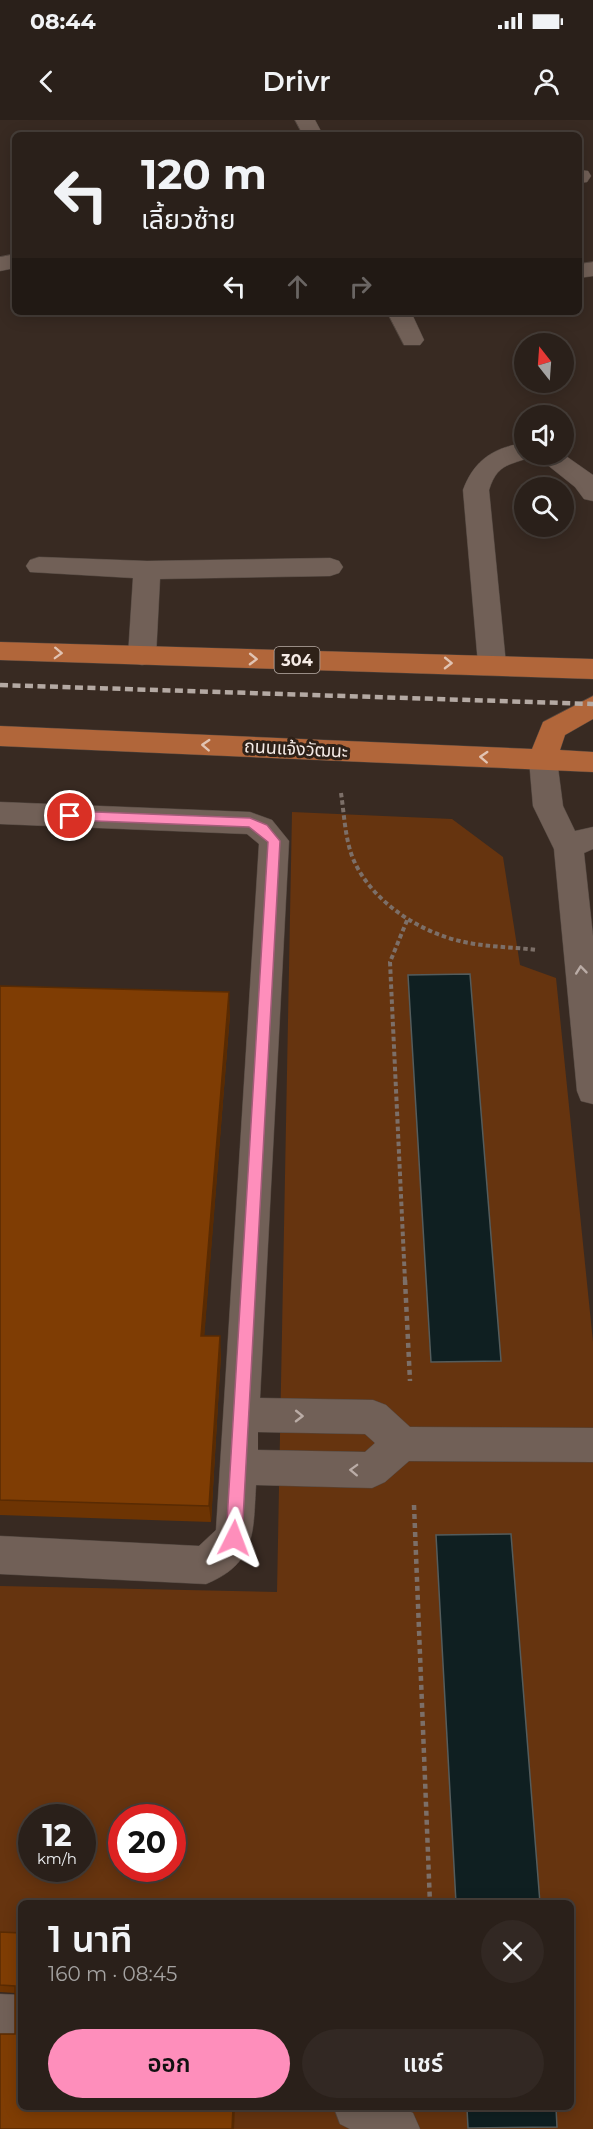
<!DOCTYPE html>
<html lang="th">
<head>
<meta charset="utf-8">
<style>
	:root { --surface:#2a201a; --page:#322823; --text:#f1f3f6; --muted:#a5a3a2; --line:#463e39; --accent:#fe8ebb }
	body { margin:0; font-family:Montserrat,"Noto Sans Thai",sans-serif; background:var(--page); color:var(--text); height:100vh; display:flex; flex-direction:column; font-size:22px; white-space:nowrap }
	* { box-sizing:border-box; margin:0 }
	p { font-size:20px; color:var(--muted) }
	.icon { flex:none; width:33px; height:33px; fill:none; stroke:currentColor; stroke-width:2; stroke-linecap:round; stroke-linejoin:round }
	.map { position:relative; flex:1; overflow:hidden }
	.drawer { position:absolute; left:18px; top:1780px; width:556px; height:210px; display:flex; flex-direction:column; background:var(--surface); border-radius:9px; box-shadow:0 3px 15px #0003,0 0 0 2px var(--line) }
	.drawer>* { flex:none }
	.hud { position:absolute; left:12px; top:12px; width:570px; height:183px; border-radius:9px; box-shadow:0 3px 15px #0003,0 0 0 2px var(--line); background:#2a201a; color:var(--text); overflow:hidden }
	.needle { width:39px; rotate:343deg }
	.controls { position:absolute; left:514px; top:213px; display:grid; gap:12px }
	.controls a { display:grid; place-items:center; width:60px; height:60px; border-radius:50%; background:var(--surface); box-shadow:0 3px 15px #0003,0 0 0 2px var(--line); font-size:30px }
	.speed { position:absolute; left:18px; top:1684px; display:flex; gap:12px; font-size:30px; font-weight:700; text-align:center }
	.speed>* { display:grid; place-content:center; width:78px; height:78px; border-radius:50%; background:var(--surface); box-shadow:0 3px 15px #0003,0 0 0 2px var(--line); line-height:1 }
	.speed small { font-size:15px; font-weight:400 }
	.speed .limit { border:9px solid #d22; background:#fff; color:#111 }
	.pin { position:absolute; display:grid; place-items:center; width:51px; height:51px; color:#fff; margin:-26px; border:3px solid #fff; border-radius:50%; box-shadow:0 2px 6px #0007 }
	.me { position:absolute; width:66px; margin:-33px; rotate:3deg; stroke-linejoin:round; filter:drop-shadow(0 0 4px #0008) }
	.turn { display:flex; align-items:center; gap:21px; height:126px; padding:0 30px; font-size:27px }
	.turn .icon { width:78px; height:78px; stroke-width:2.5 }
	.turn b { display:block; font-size:42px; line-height:51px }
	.lanes { display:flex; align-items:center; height:57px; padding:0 30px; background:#0003; justify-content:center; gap:30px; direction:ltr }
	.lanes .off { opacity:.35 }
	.round { display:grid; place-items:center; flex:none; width:63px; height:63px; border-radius:32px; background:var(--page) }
	.head { display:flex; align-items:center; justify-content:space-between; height:102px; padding:0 30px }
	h1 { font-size:36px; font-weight:600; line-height:45px }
	.primary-button { display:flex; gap:12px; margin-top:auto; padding:12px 30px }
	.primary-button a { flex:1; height:69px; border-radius:36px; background:var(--accent); color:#111; font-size:24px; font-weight:600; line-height:69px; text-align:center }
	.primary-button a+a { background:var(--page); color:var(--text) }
	.status { display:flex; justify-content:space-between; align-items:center; height:42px; padding:0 30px; background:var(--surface); direction:ltr }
	.status svg { height:16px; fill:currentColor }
	header { display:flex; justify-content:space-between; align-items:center; height:78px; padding:0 30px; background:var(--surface); font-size:27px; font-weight:600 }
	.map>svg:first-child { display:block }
	.green { fill:#66340f; fill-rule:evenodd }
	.water { fill:#0f1f21; stroke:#545c5c; stroke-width:1.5 }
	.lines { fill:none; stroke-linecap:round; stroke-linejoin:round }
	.minor-casing { stroke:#524740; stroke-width:1 }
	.major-casing { stroke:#524740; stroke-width:1 }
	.path-far1 { stroke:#7c6f68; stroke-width:4; stroke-dasharray:4.5 3; stroke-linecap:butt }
	.path { stroke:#7c6f68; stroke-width:4.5; stroke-dasharray:5 4; stroke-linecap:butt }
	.minor { fill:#716057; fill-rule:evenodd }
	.major { fill:#b1663a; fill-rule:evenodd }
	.rail { stroke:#b4a9a3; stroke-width:4.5; stroke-dasharray:8 4.5; stroke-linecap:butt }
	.wall { fill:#6d3403 }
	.shaded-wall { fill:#592b03 }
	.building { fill:#7f3d04; stroke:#592b03; stroke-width:1.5 }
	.oneway { stroke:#e1c3b2 }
	.oneway2 { stroke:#baaca6 }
	.route { fill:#fe8ebb; stroke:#a55c7a; stroke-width:1.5 }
	.labels { text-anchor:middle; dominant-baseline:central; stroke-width:6; stroke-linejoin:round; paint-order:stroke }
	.shield { fill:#2e2118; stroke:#b9aea8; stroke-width:1.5 }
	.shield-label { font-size:16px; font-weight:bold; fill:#f5ebe6 }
	.street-label { font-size:18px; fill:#f5ebe6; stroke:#2e2118 }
</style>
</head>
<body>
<div class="status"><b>08:44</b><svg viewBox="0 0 49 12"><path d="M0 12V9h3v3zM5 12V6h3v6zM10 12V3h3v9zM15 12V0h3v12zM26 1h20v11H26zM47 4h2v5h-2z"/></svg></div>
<header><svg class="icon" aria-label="back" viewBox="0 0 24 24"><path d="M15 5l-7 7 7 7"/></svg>Drivr<svg class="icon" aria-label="person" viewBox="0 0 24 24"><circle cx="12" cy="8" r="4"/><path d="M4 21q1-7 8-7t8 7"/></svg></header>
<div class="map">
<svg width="593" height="2009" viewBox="0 0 593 2009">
	<rect width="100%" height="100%" fill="#382a22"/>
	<path class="green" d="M292 692 452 699 503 737 520 845 556 858 593 1222V2009H224L225 1988H572V1784H21V1869H0V1466L277 1472ZM32 1698H82V1749H32ZM122 1698H172V1749H122Z"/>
	<g class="water">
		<path d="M470 854 501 1241 431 1242 408 855Z"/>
		<path d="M511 1414 540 1783H456L436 1415Z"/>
		<path d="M467 1988H556L557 2007 468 2008Z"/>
	</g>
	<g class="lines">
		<g class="minor-casing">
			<g id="minor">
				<path d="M295 0H315L323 15H303Z"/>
				<path d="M579 50 588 51 591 56 587 62 579 63Z"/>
				<path d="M15 134V148L0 151V137Z"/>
				<path d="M593 142V156L579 158V144Z"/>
				<path d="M387 192H411L424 220 420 225H404Z"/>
				<path d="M525 323V334H563L593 355V381L584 379 575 367 535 335C512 346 498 341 489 370L506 544 502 551 492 554 482 551 478 544 463 370C474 340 494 327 525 323Z"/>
				<path d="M39 437 147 441 330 438 339 441 343 447 339 453 330 456 160 459 156 536 152 543 142 545 132 543 128 536 133 458 30 452 26 446 30 440Z"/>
				<path d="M543 630 553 633 557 640 563 686 575 711 593 707V729L584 733 593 816V984L581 981 577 971 554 729 533 686 529 640 533 633Z"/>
				<path d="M0 682 250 692 272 700 289 721 260 1278 373 1280 386 1285 410 1307 593 1308V1342L409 1341 385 1362 372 1368 256 1365C253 1411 257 1443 206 1464L0 1454V1416L199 1426 216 1410 259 724 247 714 0 704ZM258 1312 365 1314 375 1323 365 1332 258 1330Z"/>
				<path d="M0 1874 21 1875V1919L0 1918Z"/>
				<path d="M334 1988H402L413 1993 420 2009H350L340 2004Z"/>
			</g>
		</g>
		<g class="major-casing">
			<g id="major">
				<path d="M0 522 593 539V559L0 540Z"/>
				<path d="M593 576V599L565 615 560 630 593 632V652L0 626V606L532 629 543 602Z"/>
			</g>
		</g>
		<g class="path-far1">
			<path d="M341 673C344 693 345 717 352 736 368 778 416 811 460 821 484 827 512 827 537 830"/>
			<path d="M405 1161 390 842 408 798"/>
		</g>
		<g class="path">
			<path d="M405 1160 410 1261"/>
			<path d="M414 1385 430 1784"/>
		</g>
		<use href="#minor" class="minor"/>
		<use href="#major" class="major"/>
		<path class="rail" d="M0 565 593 584"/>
	</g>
	<g class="wall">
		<path d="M0 866 230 894 204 1216 221 1234 211 1402 0 1395Z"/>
		<path d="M0 1812 21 1813V1988L15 1914V1873L0 1872Z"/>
	</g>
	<g class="shaded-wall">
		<path d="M229 872 230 894 203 1233 201 1216Z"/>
		<path d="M220 1216 221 1234 211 1402 209 1386Z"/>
		<path d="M233 1988H235L234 2009H232Z"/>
	</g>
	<g class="building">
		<path d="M0 866 229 872 201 1216H220L209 1386 0 1380Z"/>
		<path d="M0 1812 21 1813V1988H233L232 2009H0V1914H15V1866L0 1865Z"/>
	</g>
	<defs><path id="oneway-chevron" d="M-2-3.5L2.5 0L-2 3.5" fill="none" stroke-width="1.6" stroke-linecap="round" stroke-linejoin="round" transform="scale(1.5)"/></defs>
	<g class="oneway">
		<use href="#oneway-chevron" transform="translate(58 533) rotate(2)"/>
		<use href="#oneway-chevron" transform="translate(253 539) rotate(1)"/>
		<use href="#oneway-chevron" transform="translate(448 543) rotate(1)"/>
		<use href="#oneway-chevron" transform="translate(206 625) rotate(-177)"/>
		<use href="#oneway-chevron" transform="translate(484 637) rotate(-177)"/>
	</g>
	<g class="oneway2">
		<use href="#oneway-chevron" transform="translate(581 850) rotate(-96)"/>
		<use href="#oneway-chevron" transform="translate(299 1296) rotate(1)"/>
		<use href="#oneway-chevron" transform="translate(354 1350) rotate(-178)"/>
	</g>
	<path class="route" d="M70 691 250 698 267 705 280 721 242 1418 239 1424 234 1426 228 1424 226 1418 268 722 249 707 70 700 64 696Z"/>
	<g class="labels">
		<rect class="shield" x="274.5" y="527" width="45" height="26" rx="4.5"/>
		<g class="shield-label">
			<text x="297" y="540">304</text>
		</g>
		<g class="street-label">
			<text transform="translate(296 629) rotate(3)">ถนนแจ้งวัฒนะ</text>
		</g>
	</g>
</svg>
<div class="controls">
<a><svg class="needle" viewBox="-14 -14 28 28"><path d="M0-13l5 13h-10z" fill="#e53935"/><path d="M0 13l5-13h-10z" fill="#a5a3a2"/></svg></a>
<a><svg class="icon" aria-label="sound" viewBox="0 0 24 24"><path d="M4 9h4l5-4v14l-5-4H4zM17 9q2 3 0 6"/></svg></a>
<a><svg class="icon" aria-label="search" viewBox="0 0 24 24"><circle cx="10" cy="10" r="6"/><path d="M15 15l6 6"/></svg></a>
</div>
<div class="speed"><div>12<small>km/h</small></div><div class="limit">20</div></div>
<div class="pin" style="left:70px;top:696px;background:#d93025"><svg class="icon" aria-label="arrive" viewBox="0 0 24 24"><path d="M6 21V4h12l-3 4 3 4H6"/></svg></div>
<svg class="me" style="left:234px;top:1418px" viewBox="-20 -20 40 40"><path d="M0-17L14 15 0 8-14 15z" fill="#fe8ebb" stroke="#fff" stroke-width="4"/></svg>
<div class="hud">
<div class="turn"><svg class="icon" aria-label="left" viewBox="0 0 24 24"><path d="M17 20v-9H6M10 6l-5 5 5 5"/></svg><div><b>120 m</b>เลี้ยวซ้าย</div></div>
<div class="lanes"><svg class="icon" aria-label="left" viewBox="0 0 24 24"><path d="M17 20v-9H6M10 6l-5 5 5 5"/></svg><svg class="icon off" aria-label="ahead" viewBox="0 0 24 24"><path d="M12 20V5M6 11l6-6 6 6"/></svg><svg class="icon off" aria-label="right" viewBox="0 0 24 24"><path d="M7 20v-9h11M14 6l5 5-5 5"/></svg></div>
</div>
<section class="drawer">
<div class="head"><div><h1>1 นาที</h1><p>160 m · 08:45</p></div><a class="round"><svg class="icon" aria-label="close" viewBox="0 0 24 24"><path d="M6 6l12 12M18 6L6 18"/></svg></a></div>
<div class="primary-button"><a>ออก</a><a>แชร์</a></div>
</section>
</div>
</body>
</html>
